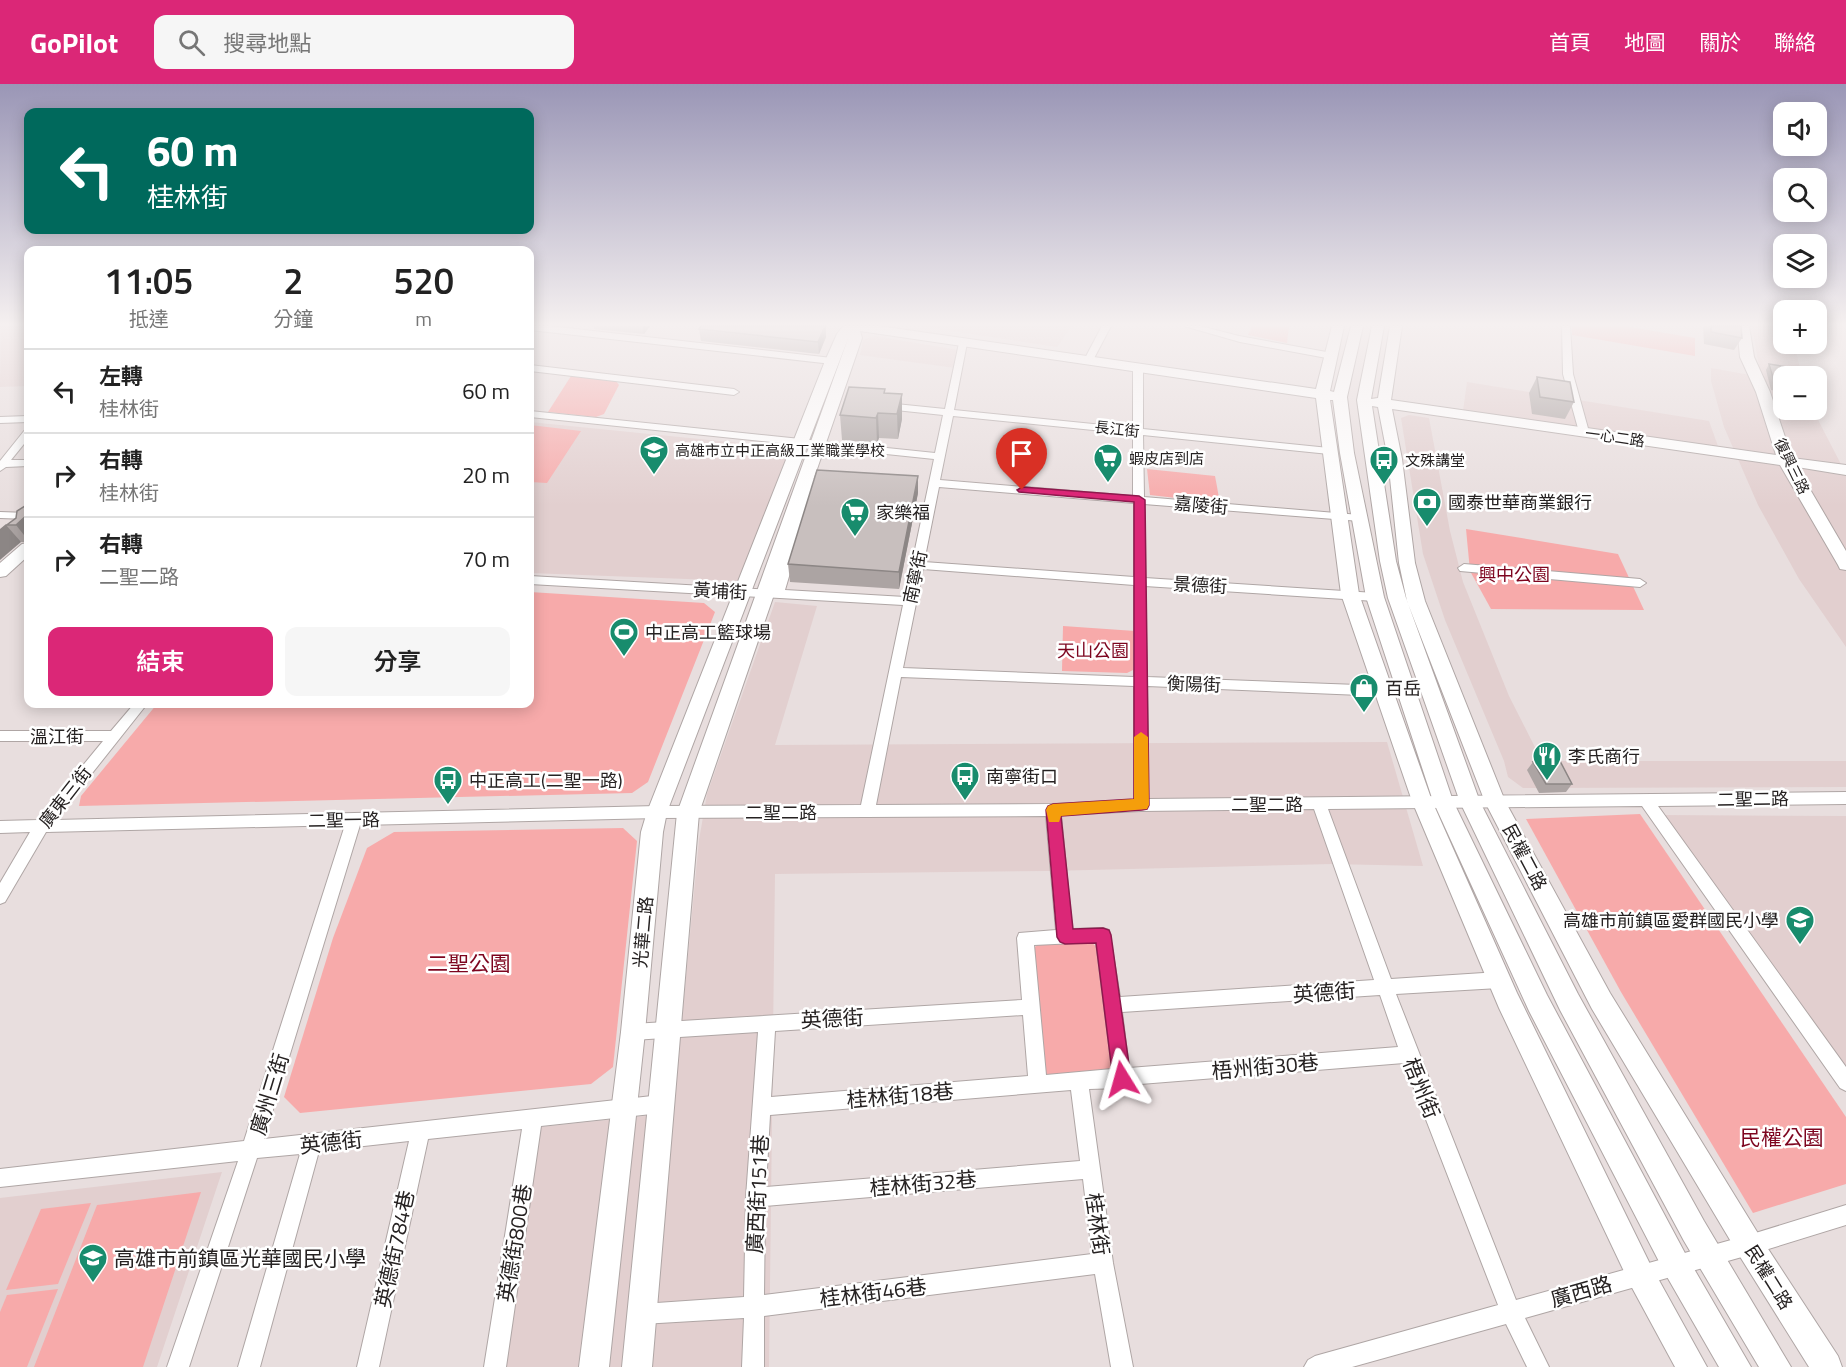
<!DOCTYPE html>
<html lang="zh-TW">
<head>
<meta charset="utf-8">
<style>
	:root { --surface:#fff; --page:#f6f6f6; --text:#222; --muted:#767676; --line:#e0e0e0; --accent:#db2777 }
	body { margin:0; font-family:"Titillium Web","Noto Sans TC",sans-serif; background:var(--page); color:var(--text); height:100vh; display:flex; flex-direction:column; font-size:22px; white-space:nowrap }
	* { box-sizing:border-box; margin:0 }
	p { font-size:20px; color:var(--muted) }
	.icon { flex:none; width:33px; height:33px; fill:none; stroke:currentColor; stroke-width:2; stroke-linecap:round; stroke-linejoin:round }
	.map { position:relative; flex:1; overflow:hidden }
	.details { position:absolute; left:24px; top:162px; width:510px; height:462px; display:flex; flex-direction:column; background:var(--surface); border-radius:12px; box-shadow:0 3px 15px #0003 }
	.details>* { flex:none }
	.top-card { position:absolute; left:24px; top:24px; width:510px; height:126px; border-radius:12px; box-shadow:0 3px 15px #0003; background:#00695c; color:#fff; overflow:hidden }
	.fabs { position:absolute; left:1773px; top:18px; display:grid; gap:12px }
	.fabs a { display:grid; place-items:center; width:54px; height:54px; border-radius:12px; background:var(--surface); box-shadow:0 3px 15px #0003; font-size:30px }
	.pin { position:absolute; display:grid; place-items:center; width:51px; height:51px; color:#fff; margin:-62px -26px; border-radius:50% 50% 50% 0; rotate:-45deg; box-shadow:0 0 6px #0007 }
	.pin .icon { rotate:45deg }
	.me { position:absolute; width:66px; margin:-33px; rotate:352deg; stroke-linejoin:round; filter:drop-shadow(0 0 4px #0008) }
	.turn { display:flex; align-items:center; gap:21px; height:126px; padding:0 24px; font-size:27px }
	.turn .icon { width:78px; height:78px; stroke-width:2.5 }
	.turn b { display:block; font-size:42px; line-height:51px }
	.eta { display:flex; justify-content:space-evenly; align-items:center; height:102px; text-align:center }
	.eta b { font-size:36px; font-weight:600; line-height:42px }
	.button { display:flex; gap:12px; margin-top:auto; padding:12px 24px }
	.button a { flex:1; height:69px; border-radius:12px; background:var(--accent); color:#fff; font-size:24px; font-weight:600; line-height:69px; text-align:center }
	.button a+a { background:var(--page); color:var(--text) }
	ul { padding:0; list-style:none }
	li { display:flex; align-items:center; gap:18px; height:84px; padding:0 24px; border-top:2px solid var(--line) }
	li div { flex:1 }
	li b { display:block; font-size:22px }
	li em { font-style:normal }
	header { display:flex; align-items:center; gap:36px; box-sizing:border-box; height:84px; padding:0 30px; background:var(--accent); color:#fff }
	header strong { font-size:28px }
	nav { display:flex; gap:33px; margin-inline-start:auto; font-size:21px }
	.search { width:420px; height:54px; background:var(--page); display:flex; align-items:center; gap:15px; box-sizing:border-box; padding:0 21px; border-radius:12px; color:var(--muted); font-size:22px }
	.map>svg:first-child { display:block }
	.built { fill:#e2cfcf }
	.green { fill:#f7aaaa }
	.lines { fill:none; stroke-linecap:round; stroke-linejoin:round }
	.street-casing { stroke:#afa6a5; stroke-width:2 }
	.secondary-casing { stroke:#afa6a5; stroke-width:2 }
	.street { fill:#fff; fill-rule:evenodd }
	.secondary { fill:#fff; fill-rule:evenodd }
	.wall { fill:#aca4a3 }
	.shaded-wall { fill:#8c8685 }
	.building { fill:#c8bfbe; stroke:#8c8685; stroke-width:1.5 }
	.route { fill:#db2777; stroke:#8e194d; stroke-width:1.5 }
	.slow { fill:#f59e0b }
	.labels { text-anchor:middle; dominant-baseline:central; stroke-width:5; stroke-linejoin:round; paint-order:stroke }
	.far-street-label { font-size:15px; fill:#262222; stroke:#fff }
	.far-poi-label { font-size:15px; fill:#262222; stroke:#fff; text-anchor:start }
	.poi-label { font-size:18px; fill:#262222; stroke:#fff; text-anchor:start }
	.street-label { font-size:18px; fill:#262222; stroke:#fff }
	.park-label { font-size:18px; fill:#7d051f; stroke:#fff }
	.near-park-label { font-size:21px; fill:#7d051f; stroke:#fff }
	.near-street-label { font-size:21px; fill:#262222; stroke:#fff }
	.near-poi-label { font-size:21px; fill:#262222; stroke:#fff; text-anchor:start }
</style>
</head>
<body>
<header>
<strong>GoPilot</strong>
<div class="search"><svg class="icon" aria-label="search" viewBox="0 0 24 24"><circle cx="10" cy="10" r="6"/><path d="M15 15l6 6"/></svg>搜尋地點</div>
<nav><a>首頁</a><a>地圖</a><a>關於</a><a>聯絡</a></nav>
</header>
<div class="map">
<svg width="1846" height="1283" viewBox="0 0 1846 1283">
	<rect width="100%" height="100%" fill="#e8dede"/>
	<g class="built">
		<path d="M1 242H28V302L0 303Z"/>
		<path d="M919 242H1070L1071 243 1057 263Z"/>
		<path d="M1752 242H1783L1784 260H1794L1802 292H1784V326H1813L1846 390V563L1799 495 1758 421 1724 343 1711 297V284L1761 293Z"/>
		<path d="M875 252 958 266 955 284 860 271 863 256Z"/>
		<path d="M1467 298 1709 337 1719 365 1463 327Z"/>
		<path d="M1409 331 1429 334 1450 447 1463 498 1509 612 1542 677H1846V703L1523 704 1508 693 1504 677 1445 536 1423 470 1401 334Z"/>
		<path d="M530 338 790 364 739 497 530 489Z"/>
		<path d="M775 518 817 522 775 661 1387 658 1423 782 1332 780 1048 787 775 790 769 1283H503L541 1043 673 1029 699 756 707 710Z"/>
		<path d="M1660 731 1846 732V990Z"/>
		<path d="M222 1088 157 1283H0V1114Z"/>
	</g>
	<g class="green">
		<path d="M1252 242H1289L1287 259 1248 251Z"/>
		<path d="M1572 242H1624L1695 254V272L1572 251Z"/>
		<path d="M571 292 616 297 619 301 604 330 596 333 548 328Z"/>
		<path d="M530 341 581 347 547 399 530 398Z"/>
		<path d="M1147 385 1215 392 1220 419 1150 411Z"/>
		<path d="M1466 445 1618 470 1644 526 1491 525 1470 487Z"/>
		<path d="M530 508 704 519 715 528 648 698 632 709 79 722 81 712 157 620H530Z"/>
		<path d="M1063 542 1135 547 1137 584 1127 589 1062 587Z"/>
		<path d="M1640 730 1846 1033V1100L1753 1129 1621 908 1526 735Z"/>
		<path d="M623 744 637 757 613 983 591 1000 300 1029 284 1013 333 854 367 764 394 748Z"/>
		<path d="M1092 859 1099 865 1118 983 1112 989 1050 993 1043 989 1031 867 1038 860Z"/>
		<path d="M201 1108 143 1283H34L97 1121Z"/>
		<path d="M91 1119 58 1200 6 1206 41 1125Z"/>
		<path d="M58 1205 27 1283H0V1228L7 1211Z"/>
	</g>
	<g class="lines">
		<g class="street-casing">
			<g id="street">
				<path d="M530 242H549L832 274 837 277 832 280 530 246Z"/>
				<path d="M1102 242H1111L1091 280H1085L1083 278Z"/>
				<path d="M1184 242H1200L1239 252 1332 269 1337 272 1332 275 1240 258Z"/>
				<path d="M1562 242H1570L1573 290 1589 348 1584 351 1579 348 1563 290Z"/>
				<path d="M963 256 967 259 954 326 1133 344V283L1138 280 1143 283V345L1329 364 1334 367 1329 370 1143 351 1144 413 1360 431 1366 434 1360 437 1144 420 1145 494 1375 509 1381 513 1375 517 1145 502 1147 593 1385 602 1392 607 1385 612 1147 602 1148 715 1846 708V720L1658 722 1846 983V1007L1840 1004 1642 722 1328 725 1391 895 1499 888 1505 891 1507 896 1505 901 1499 904 1396 910 1516 1216 1749 1151 1846 1121V1141L1749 1171 1525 1234 1549 1283H1527L1506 1240 1352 1283H1304L1308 1276 1315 1272 1498 1221 1404 979 1128 1001 1122 1004 1089 1005 1113 1179 1133 1283H1111L1095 1190 764 1232V1283H742L744 1234 642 1240 635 1237 632 1230 635 1223 642 1220 744 1213 746 1113 758 948 633 956 627 954 624 948 627 942 633 940 1022 916 1017 854 1019 849 1056 846 1046 732 657 734 360 741 264 1055 661 1011 667 1014 670 1020 667 1026 661 1029 541 1042 506 1283H484L522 1045 428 1055 379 1283H357L409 1057 319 1067 260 1283H238L300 1070 257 1074 189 1283H167L238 1077 0 1103V1085L244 1057 345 741 46 748 5 818 0 820V799L30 748 0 749V737L38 736 103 657H0V647H111L134 620H147L55 736 657 722 861 721 903 521 530 500V492L773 506 807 397 812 394 817 397 785 506 905 513 934 375 530 333V327L935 369 943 331 886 325 881 322 886 319 945 325 959 259ZM953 332 1133 350V412L940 396ZM939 403 1134 419V493L924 478ZM923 485 1134 501V593L903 584ZM901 593 1134 602V716L1053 720 876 721ZM1314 725 1374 896 1120 913 1109 846 1103 844 1072 845 1061 731 1141 727ZM1096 858 1112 985 1046 991 1034 861ZM1380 911 1398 963 1129 984 1122 928ZM1023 931 1028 992 771 1013 775 947ZM1071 1006 1080 1077 766 1103 770 1031ZM1083 1095 1092 1170 764 1211 765 1122Z"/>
				<path d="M530 281 734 305 739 308 734 311 530 287Z"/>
				<path d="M28 332V338L0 339V333Z"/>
				<path d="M28 346V355L11 376H28V382L6 383 0 387V377L24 347Z"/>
				<path d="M0 428 28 429V435L0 434Z"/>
				<path d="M1464 480 1640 495 1646 499 1640 503 1460 487 1458 484Z"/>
			</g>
		</g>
		<g class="secondary-casing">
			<g id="secondary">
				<path d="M843 242H879L1316 305 1332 242H1344L1330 307 1334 308 1351 242H1363L1347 313 1354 369 1384 513 1453 717 1547 911 1686 1171 1751 1283H1719L1666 1191 1529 927 1433 717 1366 513 1340 369 1333 316H1330L1359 510 1432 717 1517 909 1650 1180 1707 1283H1675L1630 1200 1499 924 1412 717 1341 510 1316 314 860 247 862 254 699 729 652 1283H622L677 729 849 252 667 728 663 748 645 948 609 1283H579L621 948 641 748 647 728 825 277 837 250Z"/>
				<path d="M1372 242H1384L1371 315 1378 314 1390 242H1402L1391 316 1776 371 1756 308 1740 273 1737 242H1749L1754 273 1770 308 1792 374 1846 381V391L1797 383 1846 467V486L1840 485 1838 481 1780 381 1392 325 1402 375 1415 479 1425 517 1505 717 1610 909 1759 1151 1838 1272 1842 1283H1809L1739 1171 1592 925 1485 718 1407 517 1399 479 1388 375 1378 323 1372 322 1396 477 1406 514 1480 718 1578 910 1704 1137 1791 1283H1759L1684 1157 1560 926 1460 718 1388 514 1380 477 1357 316Z"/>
				<path d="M28 459V472L6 492 0 493V479L22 460Z"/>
			</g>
		</g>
		<use href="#street" class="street"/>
		<use href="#secondary" class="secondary"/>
	</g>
	<g class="wall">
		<path d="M594 242H650L644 250 594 245Z"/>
		<path d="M701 242H826V253L819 270 701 257 699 245Z"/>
		<path d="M1703 242H1741L1742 254 1734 266 1704 260Z"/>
		<path d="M1769 280 1784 292V308L1771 306 1766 286Z"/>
		<path d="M1537 293 1574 318 1565 335 1532 330 1529 309Z"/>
		<path d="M885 309 902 335 898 355 879 354 877 359 842 356 840 331Z"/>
		<path d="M918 409 899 505 790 498 788 480Z"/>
		<path d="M28 420V458H21L0 446 16 434Z"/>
		<path d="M1533 678 1572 700 1566 708 1539 709 1527 686Z"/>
	</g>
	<g class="shaded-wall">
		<path d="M642 242H650L644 250Z"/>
		<path d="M825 242H826V253L819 270 818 258Z"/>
		<path d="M902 310V335L898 355 897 330Z"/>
		<path d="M878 329 879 354 877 359 876 334Z"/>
		<path d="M918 392V409L899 505V488Z"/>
		<path d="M28 430V456L16 441Z"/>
		<path d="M6 441 21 458 0 476V446Z"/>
	</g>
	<g class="building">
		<path d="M701 242H825L818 258 699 245Z"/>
		<path d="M1711 242H1741L1742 254 1711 248Z"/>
		<path d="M1769 280 1787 283 1788 288H1791L1792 292H1784V302L1775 300Z"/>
		<path d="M1537 293 1570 298 1574 318 1540 313Z"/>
		<path d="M849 303 885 305 884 309 902 310 897 330 878 329 876 334 840 331Z"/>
		<path d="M817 386 918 392 899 488 788 480Z"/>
		<path d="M28 420V430L16 441H6L0 446 16 434 17 427Z"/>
		<path d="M1560 677 1572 700H1546L1533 678Z"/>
	</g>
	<linearGradient id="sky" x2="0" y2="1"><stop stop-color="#9a96b6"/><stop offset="0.57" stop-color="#f5f0f0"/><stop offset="1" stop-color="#f5f0f0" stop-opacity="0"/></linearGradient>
	<rect width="1846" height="422" fill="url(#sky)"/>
	<path class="route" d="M1022 403 1139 412 1145 416 1149 721 1147 725 1142 726 1061 732 1073 845 1103 844 1109 846 1111 851 1131 995 1129 1001 1122 1003 1116 1001 1113 995 1096 859 1065 860 1060 858 1057 853 1046 726 1048 722 1053 720 1134 715V418L1019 408 1017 406Z"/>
	<path class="slow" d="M1141 648 1148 653 1149 721 1147 725 1061 732 1059 738H1049L1046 726 1048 722 1053 720 1134 715V653Z"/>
	<defs>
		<g id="school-pin" transform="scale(1.5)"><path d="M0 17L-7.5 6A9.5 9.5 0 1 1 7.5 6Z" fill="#188c6d" stroke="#fff"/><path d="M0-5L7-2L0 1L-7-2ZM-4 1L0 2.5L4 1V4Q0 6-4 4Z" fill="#fff"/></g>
		<g id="supermarket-pin" transform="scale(1.5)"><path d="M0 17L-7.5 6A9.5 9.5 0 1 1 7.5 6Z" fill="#188c6d" stroke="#fff"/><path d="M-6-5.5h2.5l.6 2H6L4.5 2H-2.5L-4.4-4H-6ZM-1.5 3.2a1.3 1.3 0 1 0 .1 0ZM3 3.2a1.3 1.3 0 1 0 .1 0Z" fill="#fff"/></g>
		<g id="bus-pin" transform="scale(1.5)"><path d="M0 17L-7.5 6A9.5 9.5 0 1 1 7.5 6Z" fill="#188c6d" stroke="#fff"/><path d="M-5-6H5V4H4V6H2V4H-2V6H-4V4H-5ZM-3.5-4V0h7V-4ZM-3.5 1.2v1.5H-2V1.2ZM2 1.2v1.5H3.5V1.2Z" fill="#fff"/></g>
		<g id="bank-pin" transform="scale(1.5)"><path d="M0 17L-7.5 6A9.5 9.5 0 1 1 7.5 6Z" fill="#188c6d" stroke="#fff"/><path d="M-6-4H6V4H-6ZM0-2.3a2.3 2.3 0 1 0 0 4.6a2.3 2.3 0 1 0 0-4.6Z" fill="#fff"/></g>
		<g id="stadium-pin" transform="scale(1.5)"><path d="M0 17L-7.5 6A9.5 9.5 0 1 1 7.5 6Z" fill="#188c6d" stroke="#fff"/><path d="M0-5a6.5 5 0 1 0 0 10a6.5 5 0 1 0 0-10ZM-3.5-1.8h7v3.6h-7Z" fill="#fff"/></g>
		<g id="shop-pin" transform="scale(1.5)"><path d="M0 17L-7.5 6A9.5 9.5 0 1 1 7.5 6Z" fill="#188c6d" stroke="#fff"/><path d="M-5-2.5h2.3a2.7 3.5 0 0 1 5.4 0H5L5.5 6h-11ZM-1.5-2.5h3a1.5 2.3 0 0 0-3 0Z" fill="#fff"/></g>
		<g id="restaurant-pin" transform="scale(1.5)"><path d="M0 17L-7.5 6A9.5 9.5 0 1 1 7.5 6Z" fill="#188c6d" stroke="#fff"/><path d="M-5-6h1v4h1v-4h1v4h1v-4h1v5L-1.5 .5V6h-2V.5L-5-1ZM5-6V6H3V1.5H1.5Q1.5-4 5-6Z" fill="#fff"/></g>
	</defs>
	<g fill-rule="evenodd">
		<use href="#school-pin" x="654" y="366"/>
		<use href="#supermarket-pin" x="1108" y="374"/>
		<use href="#bus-pin" x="1384" y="376"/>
		<use href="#bank-pin" x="1427" y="418"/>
		<use href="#supermarket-pin" x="855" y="428"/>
		<use href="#stadium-pin" x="624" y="548"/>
		<use href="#shop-pin" x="1364" y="604"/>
		<use href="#restaurant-pin" x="1547" y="672"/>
		<use href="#bus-pin" x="965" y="692"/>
		<use href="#bus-pin" x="448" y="696"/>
		<use href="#school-pin" x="1800" y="836"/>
		<use href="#school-pin" x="93" y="1174"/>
	</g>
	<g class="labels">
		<g class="far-street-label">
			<text transform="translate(1117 345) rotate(6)">長江街</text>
			<text transform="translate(1615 353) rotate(8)">一心二路</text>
			<text transform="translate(1792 382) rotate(64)">復興三路</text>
		</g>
		<g class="far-poi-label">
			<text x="675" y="366">高雄市立中正高級工業職業學校</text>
			<text x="1129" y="374">蝦皮店到店</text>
			<text x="1405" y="376">文殊講堂</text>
		</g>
		<g class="poi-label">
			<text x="1448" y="418">國泰世華商業銀行</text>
			<text x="876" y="428">家樂福</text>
			<text x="645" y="548">中正高工籃球場</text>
			<text x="1385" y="604">百岳</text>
			<text x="1568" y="672">李氏商行</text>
			<text x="986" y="692">南寧街口</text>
			<text x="469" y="696">中正高工(二聖一路)</text>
			<text x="1779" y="836" text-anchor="end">高雄市前鎮區愛群國民小學</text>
		</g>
		<g class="street-label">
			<text transform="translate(1201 421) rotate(5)">嘉陵街</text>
			<text transform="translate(915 493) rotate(-78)">南寧街</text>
			<text transform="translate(1200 501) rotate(3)">景德街</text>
			<text transform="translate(720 507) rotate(3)">黃埔街</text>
			<text transform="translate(1194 600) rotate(2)">衡陽街</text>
			<text x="57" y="652">溫江街</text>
			<text transform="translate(65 713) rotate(-52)">廣東三街</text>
			<text transform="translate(1753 715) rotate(-1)">二聖二路</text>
			<text x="1267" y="720">二聖二路</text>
			<text x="781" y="728">二聖二路</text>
			<text transform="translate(344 736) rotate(-1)">二聖一路</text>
			<text transform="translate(1525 773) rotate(62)">民權二路</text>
			<text transform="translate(643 848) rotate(-85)">光華二路</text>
			<text transform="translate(1769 1193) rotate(58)">民權二路</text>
		</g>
		<g class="park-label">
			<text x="1514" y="490">興中公園</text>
			<text x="1093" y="566">天山公園</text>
		</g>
		<g class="near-park-label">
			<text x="469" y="879">二聖公園</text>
			<text x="1782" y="1053">民權公園</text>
		</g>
		<g class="near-street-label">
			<text transform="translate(1324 908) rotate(-4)">英德街</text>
			<text transform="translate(832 934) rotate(-3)">英德街</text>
			<text transform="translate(1265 982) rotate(-5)">梧州街30巷</text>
			<text transform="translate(1422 1004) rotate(68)">梧州街</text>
			<text transform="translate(269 1010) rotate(-73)">廣州三街</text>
			<text transform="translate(900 1011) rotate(-5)">桂林街18巷</text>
			<text transform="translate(331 1058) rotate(-6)">英德街</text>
			<text transform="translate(923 1099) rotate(-5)">桂林街32巷</text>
			<text transform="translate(757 1110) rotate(-87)">廣西街151巷</text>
			<text transform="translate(1098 1140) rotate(82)">桂林街</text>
			<text transform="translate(514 1159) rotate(-81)">英德街800巷</text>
			<text transform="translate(394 1165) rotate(-78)">英德街784巷</text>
			<text transform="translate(1581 1207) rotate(-16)">廣西路</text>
			<text transform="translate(873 1208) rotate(-7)">桂林街46巷</text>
		</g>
		<g class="near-poi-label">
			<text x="114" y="1174">高雄市前鎮區光華國民小學</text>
		</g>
	</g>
</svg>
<div class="fabs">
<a><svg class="icon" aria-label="sound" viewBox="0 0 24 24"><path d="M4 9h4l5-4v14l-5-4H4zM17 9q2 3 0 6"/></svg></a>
<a><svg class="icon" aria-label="search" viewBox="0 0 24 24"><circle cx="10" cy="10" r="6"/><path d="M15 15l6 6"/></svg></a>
<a><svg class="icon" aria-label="layers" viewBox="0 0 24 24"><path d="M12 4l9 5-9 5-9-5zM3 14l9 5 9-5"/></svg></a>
<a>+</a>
<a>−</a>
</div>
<div class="pin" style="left:1022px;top:406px;background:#d93025"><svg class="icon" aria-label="arrive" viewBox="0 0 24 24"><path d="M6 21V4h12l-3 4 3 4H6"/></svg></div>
<svg class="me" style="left:1122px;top:995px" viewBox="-20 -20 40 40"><path d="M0-17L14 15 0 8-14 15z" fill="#db2777" stroke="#fff" stroke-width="4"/></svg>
<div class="top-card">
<div class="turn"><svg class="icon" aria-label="left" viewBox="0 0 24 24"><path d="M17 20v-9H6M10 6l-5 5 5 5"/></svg><div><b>60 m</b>桂林街</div></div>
</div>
<section class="details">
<div class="eta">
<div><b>11:05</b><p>抵達</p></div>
<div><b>2</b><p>分鐘</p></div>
<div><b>520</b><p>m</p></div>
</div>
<ul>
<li><svg class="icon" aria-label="left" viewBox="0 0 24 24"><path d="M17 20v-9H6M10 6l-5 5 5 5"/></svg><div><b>左轉</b><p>桂林街</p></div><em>60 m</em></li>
<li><svg class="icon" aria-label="right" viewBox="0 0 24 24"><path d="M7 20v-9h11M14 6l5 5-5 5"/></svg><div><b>右轉</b><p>桂林街</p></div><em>20 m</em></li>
<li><svg class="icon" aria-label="right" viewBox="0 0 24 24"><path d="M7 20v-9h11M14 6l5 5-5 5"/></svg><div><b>右轉</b><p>二聖二路</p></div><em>70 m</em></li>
</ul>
<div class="button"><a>結束</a><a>分享</a></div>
</section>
</div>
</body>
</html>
